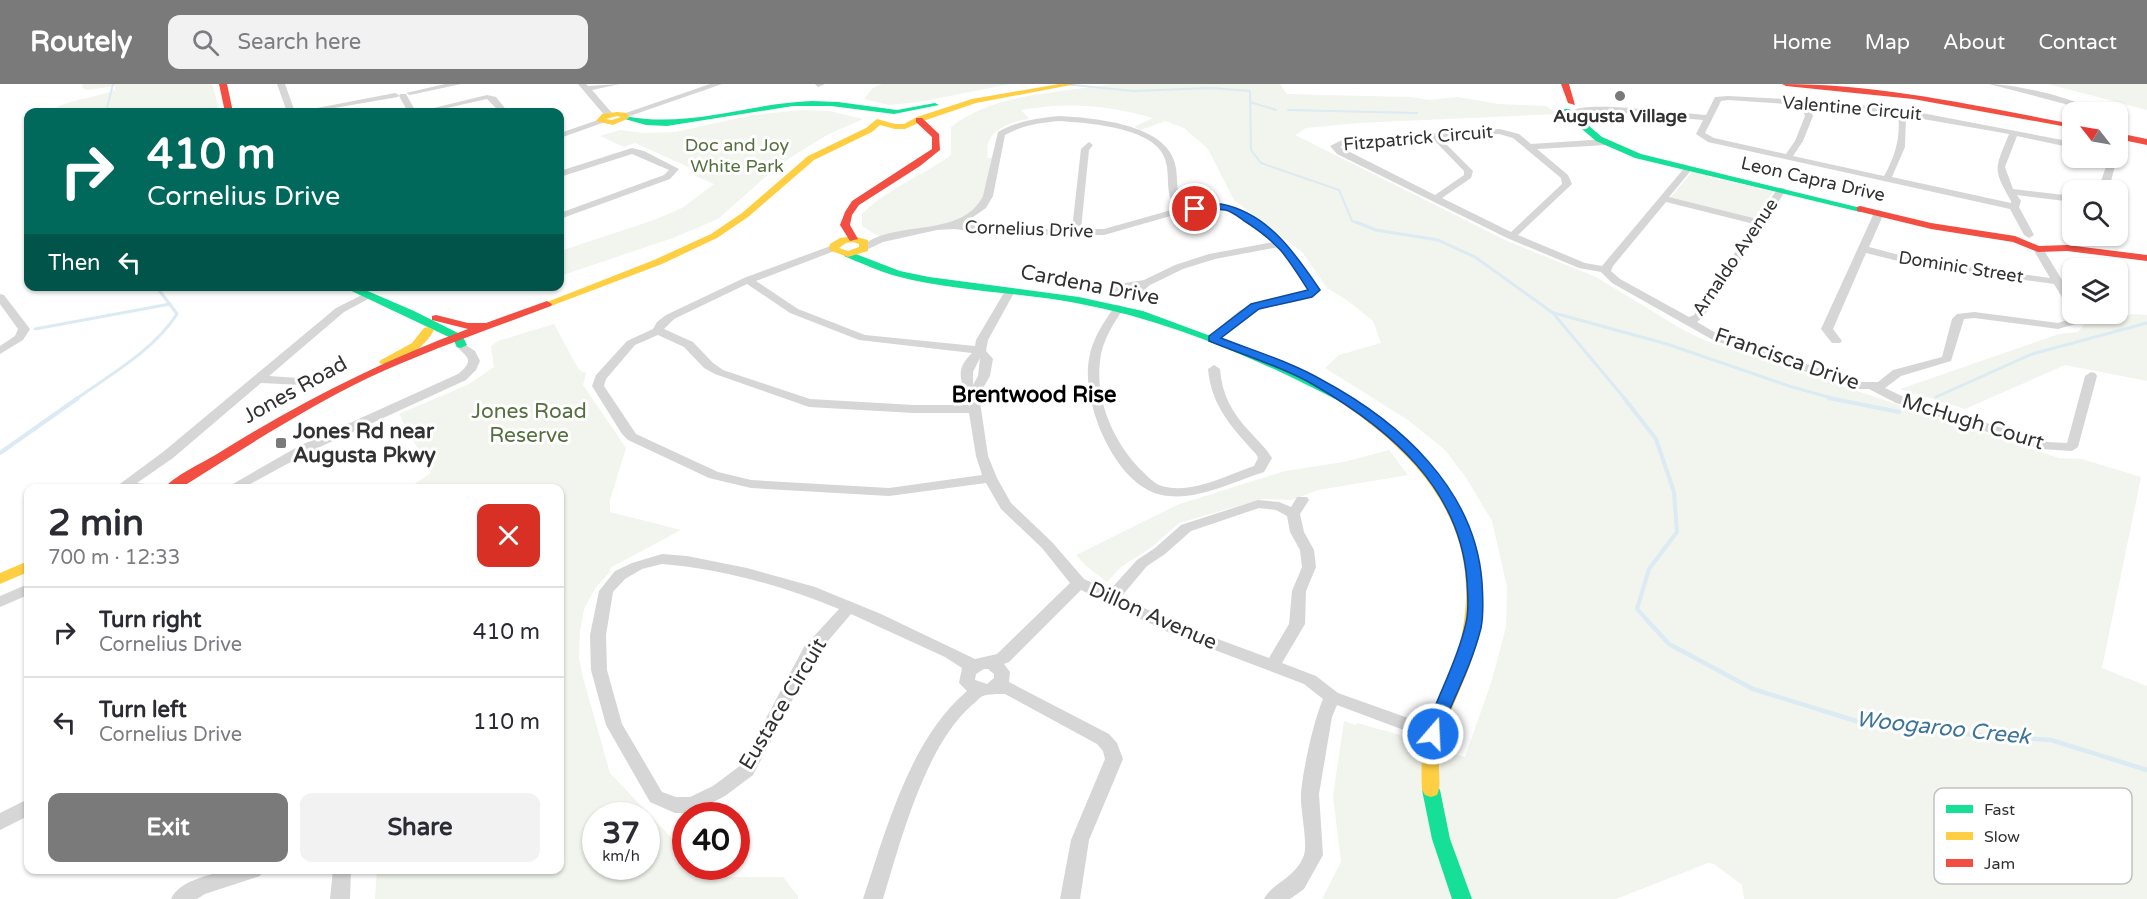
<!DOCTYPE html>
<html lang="en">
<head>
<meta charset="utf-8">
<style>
	:root { --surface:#fff; --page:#f2f2f3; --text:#2b2b33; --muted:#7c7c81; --line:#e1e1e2; --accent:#7a7a7a }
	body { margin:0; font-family:"Varela Round",sans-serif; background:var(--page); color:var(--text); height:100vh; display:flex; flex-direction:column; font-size:22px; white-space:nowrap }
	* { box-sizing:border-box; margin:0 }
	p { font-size:20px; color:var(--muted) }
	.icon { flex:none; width:33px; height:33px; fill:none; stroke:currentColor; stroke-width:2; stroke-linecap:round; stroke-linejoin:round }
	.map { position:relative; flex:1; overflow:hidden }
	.panel { position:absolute; left:24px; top:400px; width:540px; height:390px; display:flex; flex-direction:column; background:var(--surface); border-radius:12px; box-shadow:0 2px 4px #0004 }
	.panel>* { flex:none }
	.banner { position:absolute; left:24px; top:24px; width:540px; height:183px; border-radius:12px; box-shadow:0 2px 4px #0004; background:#00695c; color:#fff; overflow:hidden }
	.needle { width:39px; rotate:301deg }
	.fabs { position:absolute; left:2062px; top:18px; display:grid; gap:12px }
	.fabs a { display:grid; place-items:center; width:66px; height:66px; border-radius:12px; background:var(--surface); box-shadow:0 2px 4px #0004; font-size:30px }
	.speed { position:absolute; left:582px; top:718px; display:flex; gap:12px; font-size:30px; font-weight:700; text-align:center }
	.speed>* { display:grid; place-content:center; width:78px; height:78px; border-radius:50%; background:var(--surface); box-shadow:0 2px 4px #0004; line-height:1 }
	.speed small { font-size:15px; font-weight:400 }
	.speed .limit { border:9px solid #d22; background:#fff; color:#111 }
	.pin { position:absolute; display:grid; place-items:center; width:51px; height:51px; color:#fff; margin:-26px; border:3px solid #fff; border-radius:50%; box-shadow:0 2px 6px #0007 }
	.me { position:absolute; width:66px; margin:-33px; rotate:19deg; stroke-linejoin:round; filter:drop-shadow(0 0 4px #0008) }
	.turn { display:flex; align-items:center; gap:21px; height:126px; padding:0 24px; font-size:27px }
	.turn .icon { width:78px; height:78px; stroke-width:2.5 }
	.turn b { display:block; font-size:42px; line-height:51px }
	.then { display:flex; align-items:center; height:57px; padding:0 24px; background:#0003; gap:12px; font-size:22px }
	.round { display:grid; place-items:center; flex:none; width:63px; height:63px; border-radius:12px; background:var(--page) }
	.overview { display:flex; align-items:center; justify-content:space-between; height:102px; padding:0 24px }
	h1 { font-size:36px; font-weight:700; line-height:45px }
	.button { display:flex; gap:12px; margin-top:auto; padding:12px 24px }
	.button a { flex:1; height:69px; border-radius:12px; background:var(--accent); color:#fff; font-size:24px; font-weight:700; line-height:69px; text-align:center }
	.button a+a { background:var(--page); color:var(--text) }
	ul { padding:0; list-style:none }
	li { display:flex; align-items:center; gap:18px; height:90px; padding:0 24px; border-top:2px solid var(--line) }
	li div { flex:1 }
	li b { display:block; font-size:22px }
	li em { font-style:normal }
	header { display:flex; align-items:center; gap:36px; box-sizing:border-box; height:84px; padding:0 30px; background:var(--accent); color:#fff }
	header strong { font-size:28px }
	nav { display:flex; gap:33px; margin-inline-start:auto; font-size:21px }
	.search { width:420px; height:54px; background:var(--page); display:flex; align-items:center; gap:15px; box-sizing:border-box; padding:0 21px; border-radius:12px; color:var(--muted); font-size:22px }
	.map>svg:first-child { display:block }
	.green { fill:#f1f5ed; fill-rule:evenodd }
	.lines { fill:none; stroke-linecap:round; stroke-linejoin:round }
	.stream-far3 { stroke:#dceaf3; stroke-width:2 }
	.stream-far2 { stroke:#dceaf3; stroke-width:3 }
	.stream-far1 { stroke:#dceaf3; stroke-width:4 }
	.stream { stroke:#dceaf3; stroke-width:4.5 }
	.street { fill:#d6d6d6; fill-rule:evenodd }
	.fast { fill:#16e098; fill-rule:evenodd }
	.slow { fill:#ffcf43; fill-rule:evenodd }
	.jam { fill:#f24e42; fill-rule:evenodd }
	.route { fill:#1a73e8; stroke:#114b97; stroke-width:1.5 }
	.poi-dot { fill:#7a7a7a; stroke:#fff; stroke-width:2 }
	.labels { text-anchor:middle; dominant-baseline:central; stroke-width:6; stroke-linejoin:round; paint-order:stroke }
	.far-street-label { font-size:18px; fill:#323232; stroke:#fff }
	.far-poi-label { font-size:18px; font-weight:bold; fill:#323232; stroke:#fff }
	.far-park-label { font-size:18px; fill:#55703e; stroke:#fff }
	.street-label { font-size:21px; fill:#323232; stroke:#fff }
	.park-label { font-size:21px; fill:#55703e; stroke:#fff }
	.poi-label { font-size:21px; font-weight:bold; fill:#323232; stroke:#fff; text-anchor:start }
	.neighbourhood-label { font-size:22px; font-weight:bold; fill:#000; stroke:#fff }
	.water-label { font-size:22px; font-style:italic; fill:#3d7497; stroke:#fff }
	.key { fill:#fff; stroke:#c2c2c2; stroke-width:1.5 }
	.key-label { font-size:16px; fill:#323232 }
</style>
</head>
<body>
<header>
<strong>Routely</strong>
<div class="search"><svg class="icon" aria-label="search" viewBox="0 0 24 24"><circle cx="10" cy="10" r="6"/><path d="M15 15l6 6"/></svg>Search here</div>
<nav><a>Home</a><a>Map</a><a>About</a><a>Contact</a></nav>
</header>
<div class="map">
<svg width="2147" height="815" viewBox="0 0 2147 815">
	<rect width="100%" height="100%" fill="#fff"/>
	<g class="green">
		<path d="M83 0H212L220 28 56 27 57 23C77 14 95 14 115 6V2L87 6 82 4Z"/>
		<path d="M882 0H1010L919 18 889 21 864 15 873 4Z"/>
		<path d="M1111 0H1280L1287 10 1410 13 1430 16 1458 13 1499 20 1546 22 1558 30 1358 39 1306 44 1295 51 1507 157 1596 193 1685 247 1709 258 2059 374 2082 375 2141 393 2102 584 2147 602V815H1744L1742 801 1714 780 1708 779 1616 815H1322L1341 778 1333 712 1344 637 1356 641 1357 639 1407 653 1408 656 1465 673 1492 596 1506 543 1507 503 1492 437 1465 392 1445 366 1408 336 1325 284 1339 271 1381 259 1373 237 1348 217 1327 204 1303 169 1234 116 1208 65 1184 44 1165 37 1141 46 1134 43 1153 34C1106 21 1069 18 1021 26L1029 35C1013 37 995 43 988 59 987 63 988 69 987 74H997L983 122 967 135 883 155 862 142V130C888 104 922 92 951 71V43C995 9 1058 9 1111 0Z"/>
		<path d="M2048 0H2147V26Z"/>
		<path d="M802 26 829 27 863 35 827 51 780 80 718 135 673 154 560 192V167L654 136 682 124 714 100 689 89 695 86 635 59 624 63 600 52 620 46 644 49 675 48 753 31Z"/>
		<path d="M1693 87 1712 94 1773 108 1755 135 1670 114Z"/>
		<path d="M2132 230 2147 231V297L2065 281 1965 325 1900 305 2059 250 2078 248 2088 236 2101 239Z"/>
		<path d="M554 240 579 286 586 289 583 301 626 364 610 416V428L681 446 610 484V488L596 503 584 525 580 547 579 573 582 590 610 689 685 768 686 783H698L707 793H783L798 812V815H375L377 786H560V405H407L431 389 399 330 469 300 494 283 491 262 498 257ZM596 732H646V783H596Z"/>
		<path d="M1389 366 1408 391 1318 406 1292 416 1262 415 1179 439 1152 463 1121 483 1107 498 1086 482 1076 471 1177 421 1285 387 1344 378Z"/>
	</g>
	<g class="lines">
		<g class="stream-far3">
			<path d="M1064 0 1133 7 1211 4 1250 7 1251 66 1261 79 1339 106 1352 137 1360 140"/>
			<path d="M1250 18 1276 26"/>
			<path d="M1288 26 1417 29"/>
			<path d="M106 28 113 0"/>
		</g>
		<g class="stream-far2">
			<path d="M1356 138 1376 146 1438 156 1475 173 1553 229 1625 315"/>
			<path d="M1554 229 1667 260 1789 302 1835 315"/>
			<path d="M35 245 170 220"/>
			<path d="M1936 313 2032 270 2147 239"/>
			<path d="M76 315C110 291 154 266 177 230L156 202"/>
		</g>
		<g class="stream-far1">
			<path d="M1624 314 1656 355 1674 408 1677 448 1649 485 1637 525 1648 537"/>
			<path d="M1829 314 1899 328"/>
			<path d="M0 369 78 314"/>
		</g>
		<path class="stream" d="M1646 535 1669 560 1753 605 1856 637 1950 649 2051 656 2147 686"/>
		<g class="street">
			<path d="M277 0H285L295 28H287Z"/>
			<path d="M445 0H461L410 11 406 9Z"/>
			<path d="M578 0H586L588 2 620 0 592 6 612 29V33H606Z"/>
			<path d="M710 0H722L627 33 620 31Z"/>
			<path d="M815 0H825L818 3Z"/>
			<path d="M1989 0C2014 0 2077 14 2096 28H2086L2065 20Z"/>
			<path d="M395 9 399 11 398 13 311 28H296Z"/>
			<path d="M400 10H406L416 28H408L399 12Z"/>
			<path d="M487 11 496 13 508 28H500L487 15 429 28H417Z"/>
			<path d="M1728 12 1804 16 1901 25 2073 58V64L2017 52 2005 83 2013 105 2073 112V118L2017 111 2021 117 2019 123 2034 151 2029 154 2024 151 2010 125 1708 58 1696 50 1703 36 1599 27 1578 28 1574 26C1589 17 1682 29 1706 31L1715 13ZM1728 16 1801 21 1805 32 1795 57 1786 70 1714 54 1705 49 1721 17ZM1809 22 1898 31C1901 52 1895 73 1884 92L1793 72 1803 57 1813 32ZM1906 32 2009 50C1995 85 1992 84 2011 117V119L1892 93 1905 63Z"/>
			<path d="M1060 32C1091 34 1159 39 1173 74 1180 90 1174 107 1183 123 1195 122 1209 119 1220 120 1266 125 1296 172 1319 206 1305 222 1275 218 1256 227 1240 234 1229 252 1213 257L1207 254 1209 252 1239 227 1251 221 1304 209 1308 205 1279 163 1215 175 1183 185 1150 201 1136 213 1114 209 1113 207 1118 200 1144 196 1175 181 1209 170 1274 158 1236 130 1220 126 1181 129 1104 151H1006L954 145 937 146 883 158 866 166 861 163C893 134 961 156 983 112L998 48C1018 37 1037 34 1060 32ZM1060 37C1087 39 1155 43 1165 75 1171 94 1164 105 1175 125L1104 145H1081L1089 66 1093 61 1089 58 1081 65 1072 145H1006L963 140 986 124 993 112 1005 51C1023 41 1039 39 1060 37ZM1136 203 1130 207 1125 206V205Z"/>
			<path d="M598 36 605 38 560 54V49Z"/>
			<path d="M1500 45 1519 50 1531 60 1607 55 1611 58 1607 61 1537 65 1568 91 1572 100 1518 151 1585 179 1602 182 1686 82 1693 84 1669 113 1757 135 1778 104H1784L1786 106 1703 233 1697 238 1721 252 1861 298H1878L1893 286 1942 273 1952 235 1957 230 1974 228 2058 239 2067 236 2070 228 2079 230 2076 240 2058 245 1974 234 1964 235 1951 277 1901 292 1885 304 1904 313 2047 358 2067 359 2085 292 2091 288 2095 289 2097 292 2078 363 2072 367 2041 365 1896 319 1869 305H1856L1713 256 1612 199 1601 188 1579 184 1507 154 1337 70 1330 62 1344 55ZM1499 50 1513 54 1561 94 1562 100 1511 148 1442 114 1471 94 1473 87 1440 54ZM1432 54 1464 87V91L1435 111 1340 63 1345 60ZM1666 118 1754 140 1694 231 1689 233 1620 195 1611 187 1613 182Z"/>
			<path d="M632 64 644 67 679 85 670 95 560 135V129L664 91 669 86 632 70 560 93V87Z"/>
			<path d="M2109 74H2117L2111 97 2113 106H2105L2101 97Z"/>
			<path d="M1879 126 1884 129 1869 163 1918 176 2050 194 2033 165 2038 162 2042 163 2073 214V226L2069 225 2054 200 1918 182 1866 169 1833 245 1842 257 1840 259H1832L1821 245 1874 129Z"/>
			<path d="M833 161 837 162V166L756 197 798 225 865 251 975 262 976 256 1005 207 1010 204 1014 205 1015 207 988 256 986 267 993 275 990 292 979 311 988 372 997 394 1011 419 1052 458 1084 495 1109 507 1137 476 1155 464 1181 441 1258 416 1279 418 1291 423 1297 413H1307L1309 416 1300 430 1304 448 1314 466 1316 483 1306 507 1305 540 1282 579 1316 592 1338 609 1439 645 1441 650 1439 655 1433 657 1337 621 1332 633 1319 710 1323 771 1304 805 1290 815H1264C1272 799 1296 794 1304 771 1308 758 1300 726 1301 710 1303 685 1313 639 1323 615L1304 600 1170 549 1081 506 1009 578 1004 580 1010 588 1009 598 1109 650 1117 659 1123 675 1089 756 1080 815H1060L1071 756 1105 675 1103 667 1097 660 1005 610C999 610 988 610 983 612 980 613 975 619 972 621 925 662 901 756 883 815H863C886 746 910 655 967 607L959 599 962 584 945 573 851 530 816 571 753 691 725 712 692 729H675L650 718 606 641 591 586 590 551 599 507 615 487 632 479 662 470 687 472 747 484 815 503 881 530 975 575 997 570 1070 499 1042 464 1001 425 986 399 889 412 751 404 709 394 628 356 622 350 592 302 596 291 627 257 653 245 657 238 666 231 744 194ZM747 200 790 229 859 256 972 269C951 289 965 300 968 321H914L810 315 723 286 713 279 693 258 664 245 674 235ZM658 251 684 263 704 284 715 290 809 323 914 329H969L976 372 982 391 889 404 751 396 718 388 636 350 604 302 606 295 635 261ZM980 274 978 292 973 301V288ZM1259 424 1276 426 1287 432 1290 448 1300 466 1302 483 1292 507 1289 540 1269 574 1180 541 1121 513 1147 482 1165 470 1191 447ZM662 480C723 485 783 502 839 525L804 563 741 681 713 702 690 713H676L662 708 622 640 607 586 606 551 613 508 625 495 642 485ZM984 585H988L994 590V594L987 600 975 596 976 590Z"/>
			<path d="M366 209 371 212 370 214 344 228 269 292 298 294 304 298 302 301 261 299 173 374 137 399 153 401 154 405H113L163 368 336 224Z"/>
			<path d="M0 210 4 211 30 245 23 256 0 270V262L15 252 18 245 0 220Z"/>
			<path d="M1119 221 1124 224C1113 240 1102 257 1100 277 1095 318 1115 361 1143 388 1150 395 1157 402 1166 403 1195 409 1227 391 1254 382L1258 374 1256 370C1232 344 1211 321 1208 285L1214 281 1220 285C1222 311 1232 329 1250 348 1258 357 1266 364 1272 374L1264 388C1232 398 1195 418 1162 411 1115 402 1081 318 1089 275 1092 255 1104 238 1115 222Z"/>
			<path d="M461 258 475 267 480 277 476 286 466 296 309 368 241 405H224L299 362 458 290C475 276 468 274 455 261Z"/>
			<path d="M28 500V511L0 523V512Z"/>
			<path d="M28 715V732L0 746V729Z"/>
			<path d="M226 786H262L260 792 205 810 197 815H171C180 796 208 792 226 786Z"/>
			<path d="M333 786H351L350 815H330Z"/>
		</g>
		<g class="fast">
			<path d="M812 17 838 18 897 26 935 19 939 21 894 30 831 22H793L667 42 646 41 621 34 625 32C689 45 749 19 812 17Z"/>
			<path d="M1563 25H1569L1602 53 1641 70 1865 125 1860 128 1635 74 1596 57 1563 29Z"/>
			<path d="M848 167 900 187 929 193 1079 213 1143 227 1273 275 1347 313 1345 316H1337C1255 274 1171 237 1081 220 1020 208 956 208 896 192 878 187 861 179 844 172V168Z"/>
			<path d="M341 202H356L414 227 462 251 467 261 461 264 457 263 453 255Z"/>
			<path d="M1431 699 1437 701 1440 706 1450 755 1472 815H1452L1432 755 1422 706 1425 701Z"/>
		</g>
		<g class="slow">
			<path d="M1059 0H1076L976 19 923 37 905 45H895L880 41 872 48 814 76 748 133 717 154 662 180 551 222H543L542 220 654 176 711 150 742 129 808 72 866 44 877 35 895 40H904L917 33 972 15Z"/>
			<path d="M617 28 627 29 629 34 613 41 596 37 602 30ZM617 32 621 33 612 36 606 35Z"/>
			<path d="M853 152 868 156V167L848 173 829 166 830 160 840 154ZM853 158 859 160V163L848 167 839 164 846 159Z"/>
			<path d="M428 243 434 246C426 262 399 283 381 280L379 278 381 276 412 259 424 244Z"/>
			<path d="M1341 309C1362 315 1402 350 1417 367 1471 426 1495 492 1473 572 1465 598 1451 622 1444 648 1441 660 1439 672 1439 684 1439 694 1441 703 1437 711L1431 713 1425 711 1422 706C1421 687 1421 670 1426 652 1433 623 1449 598 1457 570 1490 454 1429 377 1337 316L1335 313 1337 310Z"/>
			<path d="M28 477V488L0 500V489Z"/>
		</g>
		<g class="jam">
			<path d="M219 0H227L233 28H225Z"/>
			<path d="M1561 0H1569L1575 21 1568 19Z"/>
			<path d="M1782 0C1880 0 1977 22 2073 40V44L1913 15 1786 2Z"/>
			<path d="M916 34H922L939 50 940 66 920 82 859 121 852 131 850 141 858 155 850 157 840 141 845 128 852 117 932 65V53L916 38Z"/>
			<path d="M2118 49 2147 55V61L2118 55Z"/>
			<path d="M1860 122 1931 139 2015 152 2039 162 2067 161 2147 171V177L2067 167 2038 168 2013 158 1931 145 1857 127V123Z"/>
			<path d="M547 217 552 220 551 222C490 245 428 266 368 294 302 326 241 366 179 405H163C174 392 202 379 217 370 297 320 379 278 468 245L432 236V232L436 231 468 239H486Z"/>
		</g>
	</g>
	<path class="route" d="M1221 120C1268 129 1295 169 1320 206L1312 213 1259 225 1221 254C1254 267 1291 278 1322 296 1400 338 1475 405 1482 498 1483 513 1484 529 1481 544 1474 572 1462 598 1450 625 1446 634 1444 645 1439 655L1433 657 1427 655 1425 650C1436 614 1456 581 1465 543 1469 529 1468 513 1467 498 1461 405 1390 345 1314 301 1283 283 1243 271 1209 257V252L1251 220 1308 206C1287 173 1280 160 1246 138 1240 134 1233 128 1226 126 1215 123 1199 132 1190 125L1195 122Z"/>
	<g class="poi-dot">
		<circle cx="1620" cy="12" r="6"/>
		<rect x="275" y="353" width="12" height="12" rx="3"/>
	</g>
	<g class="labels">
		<g class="far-street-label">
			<text transform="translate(1852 24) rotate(5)">Valentine Circuit</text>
			<text transform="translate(1418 54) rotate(-5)">Fitzpatrick Circuit</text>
			<text transform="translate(1813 95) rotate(13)">Leon Capra Drive</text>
			<text transform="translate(1029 145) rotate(2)">Cornelius Drive</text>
			<text transform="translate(1735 173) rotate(-56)">Arnaldo Avenue</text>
			<text transform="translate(1961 183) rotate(9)">Dominic Street</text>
		</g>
		<g class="far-poi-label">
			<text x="1620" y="32">Augusta Village</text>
		</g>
		<g class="far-park-label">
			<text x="737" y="61">Doc and Joy<tspan x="737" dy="21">White Park</tspan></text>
		</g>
		<g class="street-label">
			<text transform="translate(1090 201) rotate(11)">Cardena Drive</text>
			<text transform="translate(1787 275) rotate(19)">Francisca Drive</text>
			<text transform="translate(295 306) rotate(-29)">Jones Road</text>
			<text transform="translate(1973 338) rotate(17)">McHugh Court</text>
			<text transform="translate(1153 532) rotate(24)">Dillon Avenue</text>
			<text transform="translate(783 620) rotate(-59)">Eustace Circuit</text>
		</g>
		<g class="park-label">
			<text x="529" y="327">Jones Road<tspan x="529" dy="24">Reserve</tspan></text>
		</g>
		<g class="poi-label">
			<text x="293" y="347">Jones Rd near<tspan x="293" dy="24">Augusta Pkwy</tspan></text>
		</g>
		<g class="neighbourhood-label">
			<text x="1034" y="311">Brentwood Rise</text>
		</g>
		<g class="water-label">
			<text transform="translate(1943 644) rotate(6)">Woogaroo Creek</text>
		</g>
	</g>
	<rect x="1934" y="704" width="198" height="96" rx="9" class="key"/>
	<rect x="1946" y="721" width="27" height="8" fill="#16e098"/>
	<rect x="1946" y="748" width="27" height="8" fill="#ffcf43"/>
	<rect x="1946" y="775" width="27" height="8" fill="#f24e42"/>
	<g class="key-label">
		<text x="1984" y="731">Fast</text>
		<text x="1984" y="758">Slow</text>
		<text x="1984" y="785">Jam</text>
	</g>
</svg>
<div class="fabs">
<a><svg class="needle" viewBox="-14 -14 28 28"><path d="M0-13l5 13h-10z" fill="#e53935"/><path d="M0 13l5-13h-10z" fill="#7c7c81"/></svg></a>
<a><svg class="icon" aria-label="search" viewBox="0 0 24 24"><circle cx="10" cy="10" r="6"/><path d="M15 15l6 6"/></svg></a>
<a><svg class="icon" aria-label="layers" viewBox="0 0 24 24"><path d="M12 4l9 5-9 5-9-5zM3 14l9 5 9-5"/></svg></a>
</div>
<div class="speed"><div>37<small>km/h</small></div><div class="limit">40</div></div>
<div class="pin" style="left:1195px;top:125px;background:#d93025"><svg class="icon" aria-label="arrive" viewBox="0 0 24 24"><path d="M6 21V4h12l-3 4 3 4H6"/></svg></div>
<svg class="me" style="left:1433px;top:650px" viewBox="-20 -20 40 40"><circle r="17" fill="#1a73e8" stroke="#fff" stroke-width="3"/><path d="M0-11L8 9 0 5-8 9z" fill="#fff"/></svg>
<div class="banner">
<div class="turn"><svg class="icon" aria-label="right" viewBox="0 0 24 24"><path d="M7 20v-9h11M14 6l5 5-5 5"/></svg><div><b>410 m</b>Cornelius Drive</div></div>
<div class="then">Then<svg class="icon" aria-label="left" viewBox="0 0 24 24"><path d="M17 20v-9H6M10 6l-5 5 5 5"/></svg></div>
</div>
<section class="panel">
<div class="overview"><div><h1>2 min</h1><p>700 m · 12:33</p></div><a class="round" style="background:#d93025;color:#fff"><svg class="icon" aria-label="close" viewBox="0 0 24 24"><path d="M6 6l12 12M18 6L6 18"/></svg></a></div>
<ul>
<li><svg class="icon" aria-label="right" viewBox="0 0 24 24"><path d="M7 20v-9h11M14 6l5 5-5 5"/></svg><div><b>Turn right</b><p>Cornelius Drive</p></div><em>410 m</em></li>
<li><svg class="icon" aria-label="left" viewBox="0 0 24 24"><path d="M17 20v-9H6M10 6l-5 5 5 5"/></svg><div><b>Turn left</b><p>Cornelius Drive</p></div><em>110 m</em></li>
</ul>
<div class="button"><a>Exit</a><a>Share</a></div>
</section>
</div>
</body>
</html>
